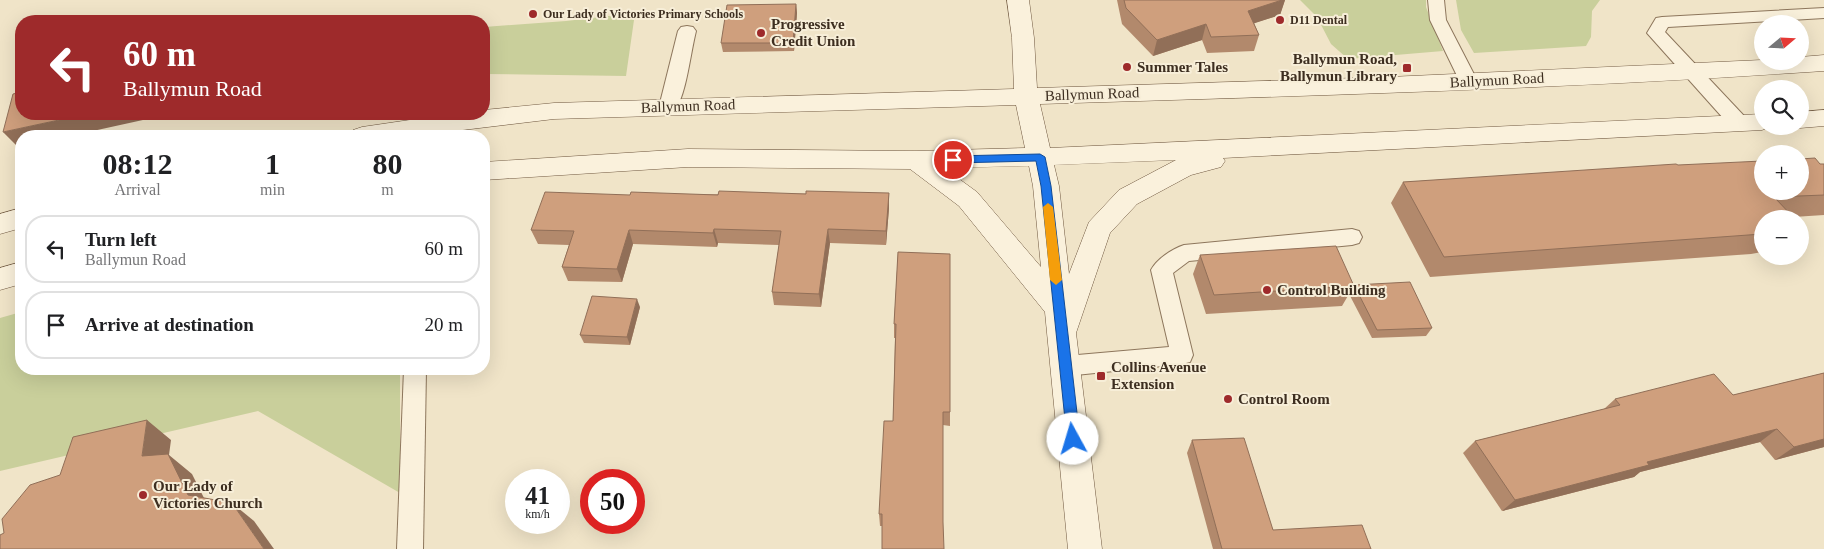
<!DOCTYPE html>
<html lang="en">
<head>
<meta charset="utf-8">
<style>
	:root { --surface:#fff; --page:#f6f6f6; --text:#202124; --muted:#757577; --line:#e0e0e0 }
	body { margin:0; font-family:Georgia,serif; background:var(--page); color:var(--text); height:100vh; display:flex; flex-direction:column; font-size:19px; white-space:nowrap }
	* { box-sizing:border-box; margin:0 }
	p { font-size:16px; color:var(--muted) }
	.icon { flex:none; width:28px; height:28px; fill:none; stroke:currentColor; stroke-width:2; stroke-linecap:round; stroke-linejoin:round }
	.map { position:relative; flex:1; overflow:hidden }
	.sheet { position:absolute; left:15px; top:130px; width:475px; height:245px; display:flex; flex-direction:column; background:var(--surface); border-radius:20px; box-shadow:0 5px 20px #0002 }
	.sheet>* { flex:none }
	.hud { position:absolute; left:15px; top:15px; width:475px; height:105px; border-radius:20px; box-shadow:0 5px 20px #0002; background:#9e2a2b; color:#fff; overflow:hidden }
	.needle { width:32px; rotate:71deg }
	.buttons { position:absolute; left:1754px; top:15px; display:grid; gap:10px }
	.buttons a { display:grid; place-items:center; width:55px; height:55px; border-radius:50%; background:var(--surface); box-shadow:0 5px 20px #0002; font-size:25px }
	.speed { position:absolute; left:505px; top:469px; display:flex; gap:10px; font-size:25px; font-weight:700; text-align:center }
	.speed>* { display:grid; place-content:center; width:65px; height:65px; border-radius:50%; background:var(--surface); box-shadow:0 5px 20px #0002; line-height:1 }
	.speed small { font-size:12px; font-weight:400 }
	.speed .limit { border:8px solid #d22; background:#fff; color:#111 }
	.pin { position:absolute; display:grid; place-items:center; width:42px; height:42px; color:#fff; margin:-21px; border:2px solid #fff; border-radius:50%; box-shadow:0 1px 5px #0007 }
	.me { position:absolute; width:55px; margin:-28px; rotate:354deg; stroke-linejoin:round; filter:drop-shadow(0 0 4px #0008) }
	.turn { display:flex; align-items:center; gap:18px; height:105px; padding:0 25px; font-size:22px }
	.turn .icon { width:65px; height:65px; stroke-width:2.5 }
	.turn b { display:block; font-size:35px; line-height:42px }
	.eta { display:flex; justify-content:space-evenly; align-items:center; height:85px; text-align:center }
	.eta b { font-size:30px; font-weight:700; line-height:35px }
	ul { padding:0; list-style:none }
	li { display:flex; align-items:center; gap:15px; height:68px; margin:0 10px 8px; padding:0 15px; border:2px solid var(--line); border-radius:20px }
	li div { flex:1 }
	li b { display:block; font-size:19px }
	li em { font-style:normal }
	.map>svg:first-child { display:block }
	.green { fill:#c9cf9b }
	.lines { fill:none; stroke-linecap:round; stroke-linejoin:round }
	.service-casing { stroke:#8d765c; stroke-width:2 }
	.secondary-casing { stroke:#6f573f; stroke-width:1 }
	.service { fill:#faf1dc; fill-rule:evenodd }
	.secondary { fill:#faf1dc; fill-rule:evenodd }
	.wall { fill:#b2896c }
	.shaded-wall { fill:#916f58 }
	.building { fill:#cf9f7d; stroke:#916f58 }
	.route { fill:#1a73e8; stroke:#114b97 }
	.slow { fill:#f59e0b }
	.poi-dot { fill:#9e2a2b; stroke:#f7eed8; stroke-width:2 }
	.labels { text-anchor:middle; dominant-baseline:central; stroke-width:4; stroke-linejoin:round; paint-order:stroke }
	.far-poi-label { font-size:12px; font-weight:bold; fill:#3d2e20; stroke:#f7eed8; text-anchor:start }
	.poi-label { font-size:15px; font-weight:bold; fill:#3d2e20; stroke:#f7eed8; text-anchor:start }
	.street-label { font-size:15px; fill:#3d2e20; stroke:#f7eed8 }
</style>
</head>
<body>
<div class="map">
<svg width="1824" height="549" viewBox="0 0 1824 549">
	<rect width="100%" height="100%" fill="#f0e4c8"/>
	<g class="green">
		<path d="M1300 0H1426V7L1443 51 1348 59 1331 44 1317 17Z"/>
		<path d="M1456 0H1600L1592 11 1591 37 1586 46 1474 53 1461 30Z"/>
		<path d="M635 13 626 76 484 74V27L566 21Z"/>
		<path d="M21 312V369H400V493L258 411 0 471V318Z"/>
	</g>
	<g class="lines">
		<g class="service-casing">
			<g id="service">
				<path d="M1428 0H1444L1446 20 1478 82 1475 86 1469 88 1463 86 1460 82 1430 20Z"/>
				<path d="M1824 8V18L1668 27 1665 32 1746 118 1748 123 1746 128 1739 129 1732 128 1647 33 1656 18 1662 17Z"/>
				<path d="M687 26 693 27 696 31C690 55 687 91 675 111L668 113 661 111 659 107 678 31 681 27Z"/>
				<path d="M1352 229 1359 231 1362 237 1359 243 1352 245 1189 261 1173 273 1193 355 1190 362 1182 364 1066 376 1058 373 1055 366 1058 359 1066 356 1169 347 1151 270C1157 259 1172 249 1184 245Z"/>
				<path d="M404 369H426L423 549H397Z"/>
			</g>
		</g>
		<g class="secondary-casing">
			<g id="secondary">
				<path d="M1007 0H1029L1034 38 1037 88 1389 77 1762 60V61H1800V57L1824 55V71C1563 89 1301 96 1040 104L1050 148 1762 114V126H1772L1762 130 1223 158 1225 161 1221 167 1191 175 1137 204 1110 233 1076 333 1102 549H1068L1045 312 959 206 910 169 688 167 484 180V162L688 149 915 151 1025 148 1016 105 554 119 413 136H350L353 130 362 127 437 116 484 114V110L554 103 1014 89 1012 38ZM1176 160 1119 190 1089 222 1069 274 1059 186 1054 165ZM1029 166 1033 186 1041 267 977 192 944 168Z"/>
				<path d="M1824 110V126L1800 128 1793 126H1800V112Z"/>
				<path d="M21 208V228L0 234V214Z"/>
				<path d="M21 262V284L0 290V268Z"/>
			</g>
		</g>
		<use href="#service" class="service"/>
		<use href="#secondary" class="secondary"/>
	</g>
	<g class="wall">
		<path d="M1117 0H1285L1280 15 1254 23 1259 35 1254 51 1207 53 1202 40 1153 56 1122 24Z"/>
		<path d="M796 4 797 13 794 51 723 52 721 43Z"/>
		<path d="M1824 164V215L1762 219V252L1751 254 1430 277 1391 203 1403 182 1678 165Z"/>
		<path d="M889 193V208L886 245 830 243 821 307 774 305 772 292 779 245 718 243 717 247 633 244 622 282 568 281 562 267 569 245 538 244 531 230 630 195Z"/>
		<path d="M898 252 950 412V426L943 425 882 526H880L879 514 893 421 895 338H894V324Z"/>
		<path d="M1200 255 1354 286V285L1432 328 1426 336 1372 338 1349 294 1342 306 1206 314 1193 274Z"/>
		<path d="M640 307 630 345 584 343 580 335Z"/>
		<path d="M1824 373V447L1775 460 1760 442 1640 472 1634 477 1502 511 1463 453 1475 441 1604 409 1615 399 1733 395Z"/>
		<path d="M1192 440 1273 530 1371 549H1213L1187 453Z"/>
	</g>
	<g class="shaded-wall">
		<path d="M1282 0H1285L1280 15 1243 27 1248 11Z"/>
		<path d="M796 4 797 13 794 51 793 43Z"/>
		<path d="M1206 24 1202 40 1153 56 1157 40Z"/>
		<path d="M87 114H152V118L70 136H21V147H18L3 132Z"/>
		<path d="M889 193V208L886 245V231Z"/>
		<path d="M714 229 718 243 717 247 713 233Z"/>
		<path d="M828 229 830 243 821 307 819 294Z"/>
		<path d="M629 230 633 244 622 282 617 269Z"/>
		<path d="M637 299 640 307 630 345 627 337Z"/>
		<path d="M147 420 171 440 169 455 192 474 212 514 188 495 142 456Z"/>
		<path d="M1777 429 1760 442 1640 472 1634 477 1502 511 1515 500 1647 462Z"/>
		<path d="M1824 439V447L1775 460 1794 447Z"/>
		<path d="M232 503 254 521 274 549H264Z"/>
	</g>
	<g class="building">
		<path d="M1124 0H1282L1248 11 1259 35 1211 37 1206 24 1157 40 1126 8Z"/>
		<path d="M796 4 793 43H721L727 5Z"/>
		<path d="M21 92V114H87L3 132 13 94Z"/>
		<path d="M1815 158 1820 164H1824V195L1774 197 1795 219H1762V234L1444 257 1403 182 1676 164 1678 165 1762 161V191H1800V159Z"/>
		<path d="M719 191 806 194V191L889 193 886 231 828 229 819 294 772 292 781 231 714 229 713 233 629 230 617 269 562 267 574 231 531 230 545 192 630 195 631 192 718 195Z"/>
		<path d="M1800 224 1804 228 1800 229Z"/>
		<path d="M1336 246 1354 286 1214 295 1200 255Z"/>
		<path d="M898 252 950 254V412H943V522L944 549H882V514H879L884 421H893L896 324H894Z"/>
		<path d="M1410 282 1432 328 1377 330 1354 285Z"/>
		<path d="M592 296 637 299 627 337 580 335Z"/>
		<path d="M1824 373V439L1794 447 1777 429 1647 462 1649 465 1515 500 1475 441 1620 405 1615 399 1714 374 1733 395Z"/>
		<path d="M147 420 142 456 168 454 188 495 232 503 264 549H0V535L4 533 2 519 30 485 60 475 73 437Z"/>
		<path d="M1244 438 1273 530 1362 525 1371 549H1222L1192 440Z"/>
	</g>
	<path class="route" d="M1040 154 1045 157 1051 186 1080 439 1078 443 1073 445 1069 443 1067 439 1041 186 1036 161 953 163 948 160 953 156Z"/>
	<path class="slow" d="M1048 203 1053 207 1062 280 1056 285 1050 280 1043 207Z"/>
	<g class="poi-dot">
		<circle cx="533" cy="14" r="5"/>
		<circle cx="1280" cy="20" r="5"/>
		<circle cx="761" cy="33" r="5"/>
		<circle cx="1127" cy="67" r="5"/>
		<rect x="1402" y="63" width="10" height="10" rx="2.5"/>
		<circle cx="1267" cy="290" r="5"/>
		<rect x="1096" y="371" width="10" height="10" rx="2.5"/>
		<circle cx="1228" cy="399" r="5"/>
		<circle cx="143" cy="495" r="5"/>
	</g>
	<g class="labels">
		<g class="far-poi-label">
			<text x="543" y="14">Our Lady of Victories Primary Schools</text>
			<text x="1290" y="20">D11 Dental</text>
		</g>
		<g class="poi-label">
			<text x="771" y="24">Progressive<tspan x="771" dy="17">Credit Union</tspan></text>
			<text x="1397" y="59" text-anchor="end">Ballymun Road,<tspan x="1397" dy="17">Ballymun Library</tspan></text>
			<text x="1137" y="67">Summer Tales</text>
			<text x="1277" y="290">Control Building</text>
			<text x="1111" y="367">Collins Avenue<tspan x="1111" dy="17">Extension</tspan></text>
			<text x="1238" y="399">Control Room</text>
			<text x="153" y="486">Our Lady of<tspan x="153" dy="17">Victories Church</tspan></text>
		</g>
		<g class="street-label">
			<text transform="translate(1497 80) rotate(-3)">Ballymun Road</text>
			<text transform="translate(1092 94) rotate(-2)">Ballymun Road</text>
			<text transform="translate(688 106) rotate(-2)">Ballymun Road</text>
		</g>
	</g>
</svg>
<div class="buttons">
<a><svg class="needle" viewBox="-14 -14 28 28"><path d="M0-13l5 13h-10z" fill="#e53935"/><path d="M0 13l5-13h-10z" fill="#757577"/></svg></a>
<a><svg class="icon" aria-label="search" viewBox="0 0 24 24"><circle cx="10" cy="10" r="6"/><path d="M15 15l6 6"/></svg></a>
<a>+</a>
<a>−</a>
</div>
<div class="speed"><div>41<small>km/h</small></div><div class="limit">50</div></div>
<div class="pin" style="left:953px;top:160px;background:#d93025"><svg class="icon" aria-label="arrive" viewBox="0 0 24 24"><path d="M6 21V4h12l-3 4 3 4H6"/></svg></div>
<svg class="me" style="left:1073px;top:439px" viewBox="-20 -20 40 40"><circle r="19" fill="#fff"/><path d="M0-13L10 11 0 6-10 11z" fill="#1a73e8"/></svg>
<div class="hud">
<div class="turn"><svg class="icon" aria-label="left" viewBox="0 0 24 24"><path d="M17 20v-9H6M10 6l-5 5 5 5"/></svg><div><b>60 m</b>Ballymun Road</div></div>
</div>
<section class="sheet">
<div class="eta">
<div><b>08:12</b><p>Arrival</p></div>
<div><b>1</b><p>min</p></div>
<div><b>80</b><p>m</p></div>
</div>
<ul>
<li><svg class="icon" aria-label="left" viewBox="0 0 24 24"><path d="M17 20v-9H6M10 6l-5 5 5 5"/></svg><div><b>Turn left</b><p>Ballymun Road</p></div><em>60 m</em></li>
<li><svg class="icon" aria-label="arrive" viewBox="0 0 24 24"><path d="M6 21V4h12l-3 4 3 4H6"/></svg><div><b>Arrive at destination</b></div><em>20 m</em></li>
</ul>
</section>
</div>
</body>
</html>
